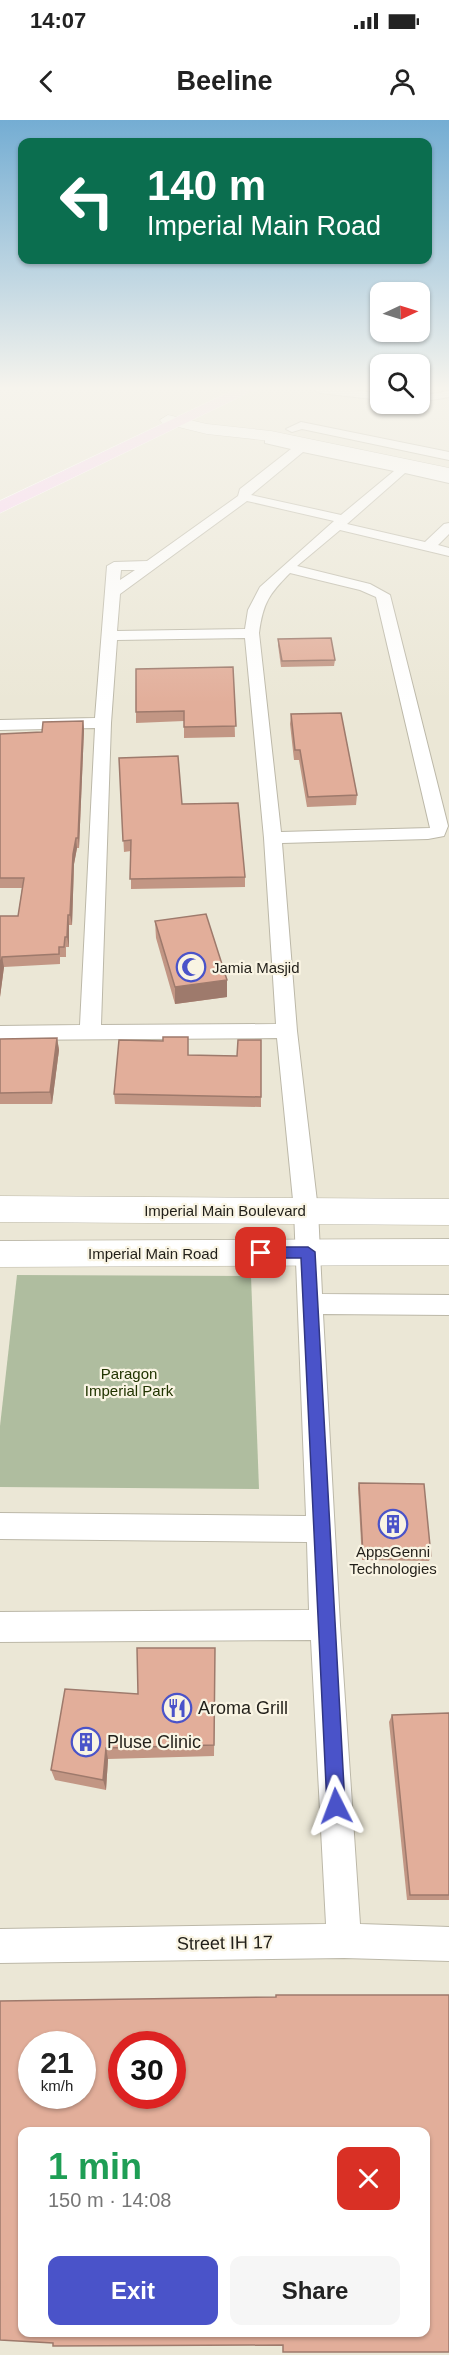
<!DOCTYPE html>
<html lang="en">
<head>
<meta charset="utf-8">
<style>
	:root { --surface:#fff; --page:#f6f6f6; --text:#222; --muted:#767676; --accent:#4a53c9 }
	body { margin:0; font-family:Helvetica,sans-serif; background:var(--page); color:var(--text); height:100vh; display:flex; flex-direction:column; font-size:22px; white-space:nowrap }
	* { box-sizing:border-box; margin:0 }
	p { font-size:20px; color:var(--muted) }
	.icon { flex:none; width:33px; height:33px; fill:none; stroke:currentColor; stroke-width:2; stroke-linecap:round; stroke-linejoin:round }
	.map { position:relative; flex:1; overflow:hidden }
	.drawer { position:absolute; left:18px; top:2007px; width:412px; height:210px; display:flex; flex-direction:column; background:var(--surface); border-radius:12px; box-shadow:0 2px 4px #0004 }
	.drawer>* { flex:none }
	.banner { position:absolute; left:18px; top:18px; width:414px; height:126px; border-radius:12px; box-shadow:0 2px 4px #0004; background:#0b6e4f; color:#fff; overflow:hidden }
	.needle { width:39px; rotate:86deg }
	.tools { position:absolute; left:370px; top:162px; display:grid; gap:12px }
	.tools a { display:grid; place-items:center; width:60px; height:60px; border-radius:12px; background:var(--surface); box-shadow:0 2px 4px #0004; font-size:30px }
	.speed { position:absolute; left:18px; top:1911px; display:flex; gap:12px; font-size:30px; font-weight:700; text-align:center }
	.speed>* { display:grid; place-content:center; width:78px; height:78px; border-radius:50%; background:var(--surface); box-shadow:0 2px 4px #0004; line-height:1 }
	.speed small { font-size:15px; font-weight:400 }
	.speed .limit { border:9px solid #d22; background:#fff; color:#111 }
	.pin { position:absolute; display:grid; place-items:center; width:51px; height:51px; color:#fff; margin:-26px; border-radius:12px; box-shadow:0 3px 9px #0006 }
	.me { position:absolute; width:66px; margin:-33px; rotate:357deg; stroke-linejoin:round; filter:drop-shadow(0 0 4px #0008) }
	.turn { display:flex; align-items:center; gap:21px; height:126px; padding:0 30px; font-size:27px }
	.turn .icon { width:78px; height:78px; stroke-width:2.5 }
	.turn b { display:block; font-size:42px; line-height:51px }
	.round { display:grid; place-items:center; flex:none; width:63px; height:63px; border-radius:12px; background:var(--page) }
	.head { display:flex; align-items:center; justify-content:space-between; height:102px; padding:0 30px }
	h1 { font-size:36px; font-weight:700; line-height:45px; color:#1e9e55 }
	.cta { display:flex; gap:12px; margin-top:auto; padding:12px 30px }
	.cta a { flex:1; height:69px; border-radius:12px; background:var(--accent); color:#fff; font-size:24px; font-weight:700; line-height:69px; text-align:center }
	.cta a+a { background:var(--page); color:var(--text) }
	.status { display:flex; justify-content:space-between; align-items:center; height:42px; padding:0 30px; background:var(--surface); direction:ltr }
	.status svg { height:16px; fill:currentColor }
	header { display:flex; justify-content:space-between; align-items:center; height:78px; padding:0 30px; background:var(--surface); font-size:27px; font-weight:700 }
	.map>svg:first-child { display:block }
	.green { fill:#afbd9f }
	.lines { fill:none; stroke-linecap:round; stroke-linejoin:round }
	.street-casing { stroke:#bcb8a8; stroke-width:2 }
	.secondary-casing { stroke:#bcb8a8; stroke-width:1 }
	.primary-casing { stroke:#fff; stroke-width:1 }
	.street { fill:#fff; fill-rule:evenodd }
	.secondary { fill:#fff; fill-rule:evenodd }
	.primary { fill:#fcd4f5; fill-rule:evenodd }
	.wall { fill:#c29684 }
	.shaded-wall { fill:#9e7a6c }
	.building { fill:#e2ae9a; stroke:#9e7a6c; stroke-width:1.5; fill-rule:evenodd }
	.route { fill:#4a53c9; stroke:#303683; stroke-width:1.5 }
	.labels { text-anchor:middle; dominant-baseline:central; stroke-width:4.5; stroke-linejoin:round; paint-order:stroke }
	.poi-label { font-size:15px; fill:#211f19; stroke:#f9f4e3; text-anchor:start }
	.street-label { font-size:15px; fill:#211f19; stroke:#f9f4e3 }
	.park-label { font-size:15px; fill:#213400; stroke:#f9f4e3 }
	.near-poi-label { font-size:18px; fill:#211f19; stroke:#f9f4e3; text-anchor:start }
	.near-street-label { font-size:18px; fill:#211f19; stroke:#f9f4e3 }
</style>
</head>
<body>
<div class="status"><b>14:07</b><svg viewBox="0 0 49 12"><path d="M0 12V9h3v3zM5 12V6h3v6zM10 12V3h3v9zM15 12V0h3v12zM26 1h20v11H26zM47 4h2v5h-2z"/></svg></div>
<header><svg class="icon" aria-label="back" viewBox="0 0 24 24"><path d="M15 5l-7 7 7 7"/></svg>Beeline<svg class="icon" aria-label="person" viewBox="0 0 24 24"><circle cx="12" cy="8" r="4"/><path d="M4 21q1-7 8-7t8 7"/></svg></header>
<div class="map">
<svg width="449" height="2235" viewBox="0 0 449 2235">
	<rect width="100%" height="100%" fill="#ebe7d6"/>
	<path class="green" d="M17 1155 251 1156 259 1369 0 1367V1306Z"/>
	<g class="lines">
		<g class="street-casing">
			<g id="street">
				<path d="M315 270H353L381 274V280L320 273Z"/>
				<path d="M449 271V277L420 282V276Z"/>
				<path d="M301 302 449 332V340L302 309 292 312 286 309Z"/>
				<path d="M275 313 281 317 279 320 401 345 408 341 414 345 412 348 449 355V363L405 353 347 404 425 422 444 404 449 403V414L438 425 449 428V436L340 410 297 446 370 464 390 475 448 706 444 716 428 719 282 723 297 911 318 1090 322 1174 449 1175V1195L323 1194 340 1505 360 1804 449 1807V1841L344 1838 0 1843V1809L326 1804 311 1520 0 1522V1492L309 1490 307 1422 0 1419V1393L306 1396 294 1090 277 918 0 920V906L80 905 95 608 0 610V600L95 598 107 446 114 442 147 441 238 376 240 369 291 329 265 323V319ZM303 332 394 351 341 395 251 375ZM247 381 334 401 260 467 248 490 245 509 117 511 120 474ZM121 450H135L120 460ZM290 453 360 470 376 477 430 708 281 712 259 513C263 483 269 474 290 453ZM245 518 264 718 276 904 101 905 111 603 117 520Z"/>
			</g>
		</g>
		<g class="secondary-casing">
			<g id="secondary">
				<path d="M168 295 207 304 271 311 449 348V358L271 321 207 314 162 303 160 300Z"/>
				<path d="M0 1076 449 1079V1105L0 1102Z"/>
				<path d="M449 1119V1145L0 1147V1121Z"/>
			</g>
		</g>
		<g class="primary-casing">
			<path id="primary" d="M234 270H254L0 393V381Z"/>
		</g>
		<use href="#street" class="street"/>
		<use href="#secondary" class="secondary"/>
		<use href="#primary" class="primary"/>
	</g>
	<g class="wall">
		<path d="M278 519 335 540 334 546 281 547 278 525Z"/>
		<path d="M233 547 235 617 184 618V601L136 603V592Z"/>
		<path d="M291 594 357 675 356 685 307 687 299 640H294L290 604Z"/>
		<path d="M83 601 84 610 79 728H77L74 744 72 805H69V827H66V837H60V844L4 847 0 877V796H18L22 768H0V614L42 612Z"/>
		<path d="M119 638 182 684 245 757V767L131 769V731L124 732Z"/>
		<path d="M155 801 227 860V877L175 884 156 818Z"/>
		<path d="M57 918 59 930 52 984H0V919Z"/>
		<path d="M261 920V987L115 984 114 974 188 935 237 936Z"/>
		<path d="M359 1363 431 1436 429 1441 362 1440 358 1368Z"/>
		<path d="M215 1528 214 1636 108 1639 106 1670 55 1660 51 1650 138 1574Z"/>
		<path d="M449 1593V1780H407L389 1602 392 1595Z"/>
	</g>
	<g class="shaded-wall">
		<path d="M83 601 84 610 79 728 78 718Z"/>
		<path d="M76 718 77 728 74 744 72 805 70 795 73 734Z"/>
		<path d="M68 795 69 805V827L67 817Z"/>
		<path d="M2 837 4 847 0 877V852Z"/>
		<path d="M227 860V877L175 884V867Z"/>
		<path d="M57 918 59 930 52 984 50 972Z"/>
		<path d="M106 1628 108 1639 106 1670 103 1660Z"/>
	</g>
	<g class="building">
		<path d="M331 518 335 540 282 541 278 519Z"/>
		<path d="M233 547 236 606 184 607V591L136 592V549Z"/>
		<path d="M341 593 357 675 308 677 300 630H295L291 594Z"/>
		<path d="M83 601 78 718H76L73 734 70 795H68L67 817H65L64 827H59V834L2 837 0 852V796H18L24 758H0V614L42 612 43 602Z"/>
		<path d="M178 636 182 684 238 683 245 757 130 759 131 720 123 721 119 638Z"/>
		<path d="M206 794 227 860 175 867 155 801Z"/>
		<path d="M163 917H188V935L237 936 238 920H261V977L114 974 119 920 163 921Z"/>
		<path d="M57 918 50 972 0 973V919Z"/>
		<path d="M359 1363 424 1364 431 1436 363 1435Z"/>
		<path d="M137 1528H215L214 1625 106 1628 103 1660 51 1650 65 1569 138 1574Z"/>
		<path d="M449 1593V1775H410L392 1595Z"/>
		<path d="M276 1875H449V2232H283V2225L53 2226V2223L0 2220V1881L276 1877ZM32 1924H82V1976H32ZM122 1924H172V1976H122ZM22 2012H426V2212H22Z"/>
	</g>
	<linearGradient id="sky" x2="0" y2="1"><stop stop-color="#74add3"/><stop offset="0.46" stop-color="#f6f4ed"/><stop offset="1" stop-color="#f6f4ed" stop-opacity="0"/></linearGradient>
	<rect width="449" height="583" fill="url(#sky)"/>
	<path class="route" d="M261 1127H308L315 1132 345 1686 343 1692 336 1695 330 1692 327 1686 301 1138H261L254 1133Z"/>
	<defs>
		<g id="mosque-ring" transform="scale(1.5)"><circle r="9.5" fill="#f9f4e3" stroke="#4a53c9" stroke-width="1.5"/><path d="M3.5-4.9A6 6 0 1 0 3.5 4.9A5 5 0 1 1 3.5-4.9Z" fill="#4a53c9"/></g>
		<g id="building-ring" transform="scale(1.5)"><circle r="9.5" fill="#f9f4e3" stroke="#4a53c9" stroke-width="1.5"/><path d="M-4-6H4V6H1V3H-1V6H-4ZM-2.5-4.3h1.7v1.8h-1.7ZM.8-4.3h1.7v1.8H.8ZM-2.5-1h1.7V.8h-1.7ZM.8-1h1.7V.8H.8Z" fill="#4a53c9"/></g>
		<g id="restaurant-ring" transform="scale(1.5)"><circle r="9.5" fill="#f9f4e3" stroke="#4a53c9" stroke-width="1.5"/><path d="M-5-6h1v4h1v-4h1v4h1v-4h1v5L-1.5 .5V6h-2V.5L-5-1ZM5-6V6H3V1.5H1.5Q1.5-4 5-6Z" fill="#4a53c9"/></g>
	</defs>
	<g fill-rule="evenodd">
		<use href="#mosque-ring" x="191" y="847"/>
		<use href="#building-ring" x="393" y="1404"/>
		<use href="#restaurant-ring" x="177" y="1588"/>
		<use href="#building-ring" x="86" y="1622"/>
	</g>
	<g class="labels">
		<g class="poi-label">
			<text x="212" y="847">Jamia Masjid</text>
			<text x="393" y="1431" text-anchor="middle">AppsGenni<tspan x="393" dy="17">Technologies</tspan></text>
		</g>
		<g class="street-label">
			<text x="225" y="1090">Imperial Main Boulevard</text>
			<text x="153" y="1133">Imperial Main Road</text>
		</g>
		<g class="park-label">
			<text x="129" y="1253">Paragon<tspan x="129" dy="17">Imperial Park</tspan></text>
		</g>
		<g class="near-poi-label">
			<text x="198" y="1588">Aroma Grill</text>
			<text x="107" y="1622">Pluse Clinic</text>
		</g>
		<g class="near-street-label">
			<text transform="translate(225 1823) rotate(-1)">Street IH 17</text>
		</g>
	</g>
</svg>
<div class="tools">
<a><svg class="needle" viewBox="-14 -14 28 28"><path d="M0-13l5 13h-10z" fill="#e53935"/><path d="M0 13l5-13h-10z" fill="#767676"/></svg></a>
<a><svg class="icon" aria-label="search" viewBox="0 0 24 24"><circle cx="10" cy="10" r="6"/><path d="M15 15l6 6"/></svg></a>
</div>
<div class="speed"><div>21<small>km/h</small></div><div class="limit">30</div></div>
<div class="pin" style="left:261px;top:1133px;background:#d93025"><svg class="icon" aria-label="arrive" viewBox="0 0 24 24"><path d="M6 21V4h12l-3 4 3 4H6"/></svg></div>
<svg class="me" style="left:336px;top:1686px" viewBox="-20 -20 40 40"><path d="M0-17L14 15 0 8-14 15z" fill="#4a53c9" stroke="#fff" stroke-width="4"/></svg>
<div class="banner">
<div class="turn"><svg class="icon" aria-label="left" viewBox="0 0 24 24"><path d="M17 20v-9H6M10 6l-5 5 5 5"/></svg><div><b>140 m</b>Imperial Main Road</div></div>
</div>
<section class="drawer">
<div class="head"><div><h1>1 min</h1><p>150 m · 14:08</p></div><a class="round" style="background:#d93025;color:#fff"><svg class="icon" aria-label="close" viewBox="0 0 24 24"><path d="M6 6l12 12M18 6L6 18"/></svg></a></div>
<div class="cta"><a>Exit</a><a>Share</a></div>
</section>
</div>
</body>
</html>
